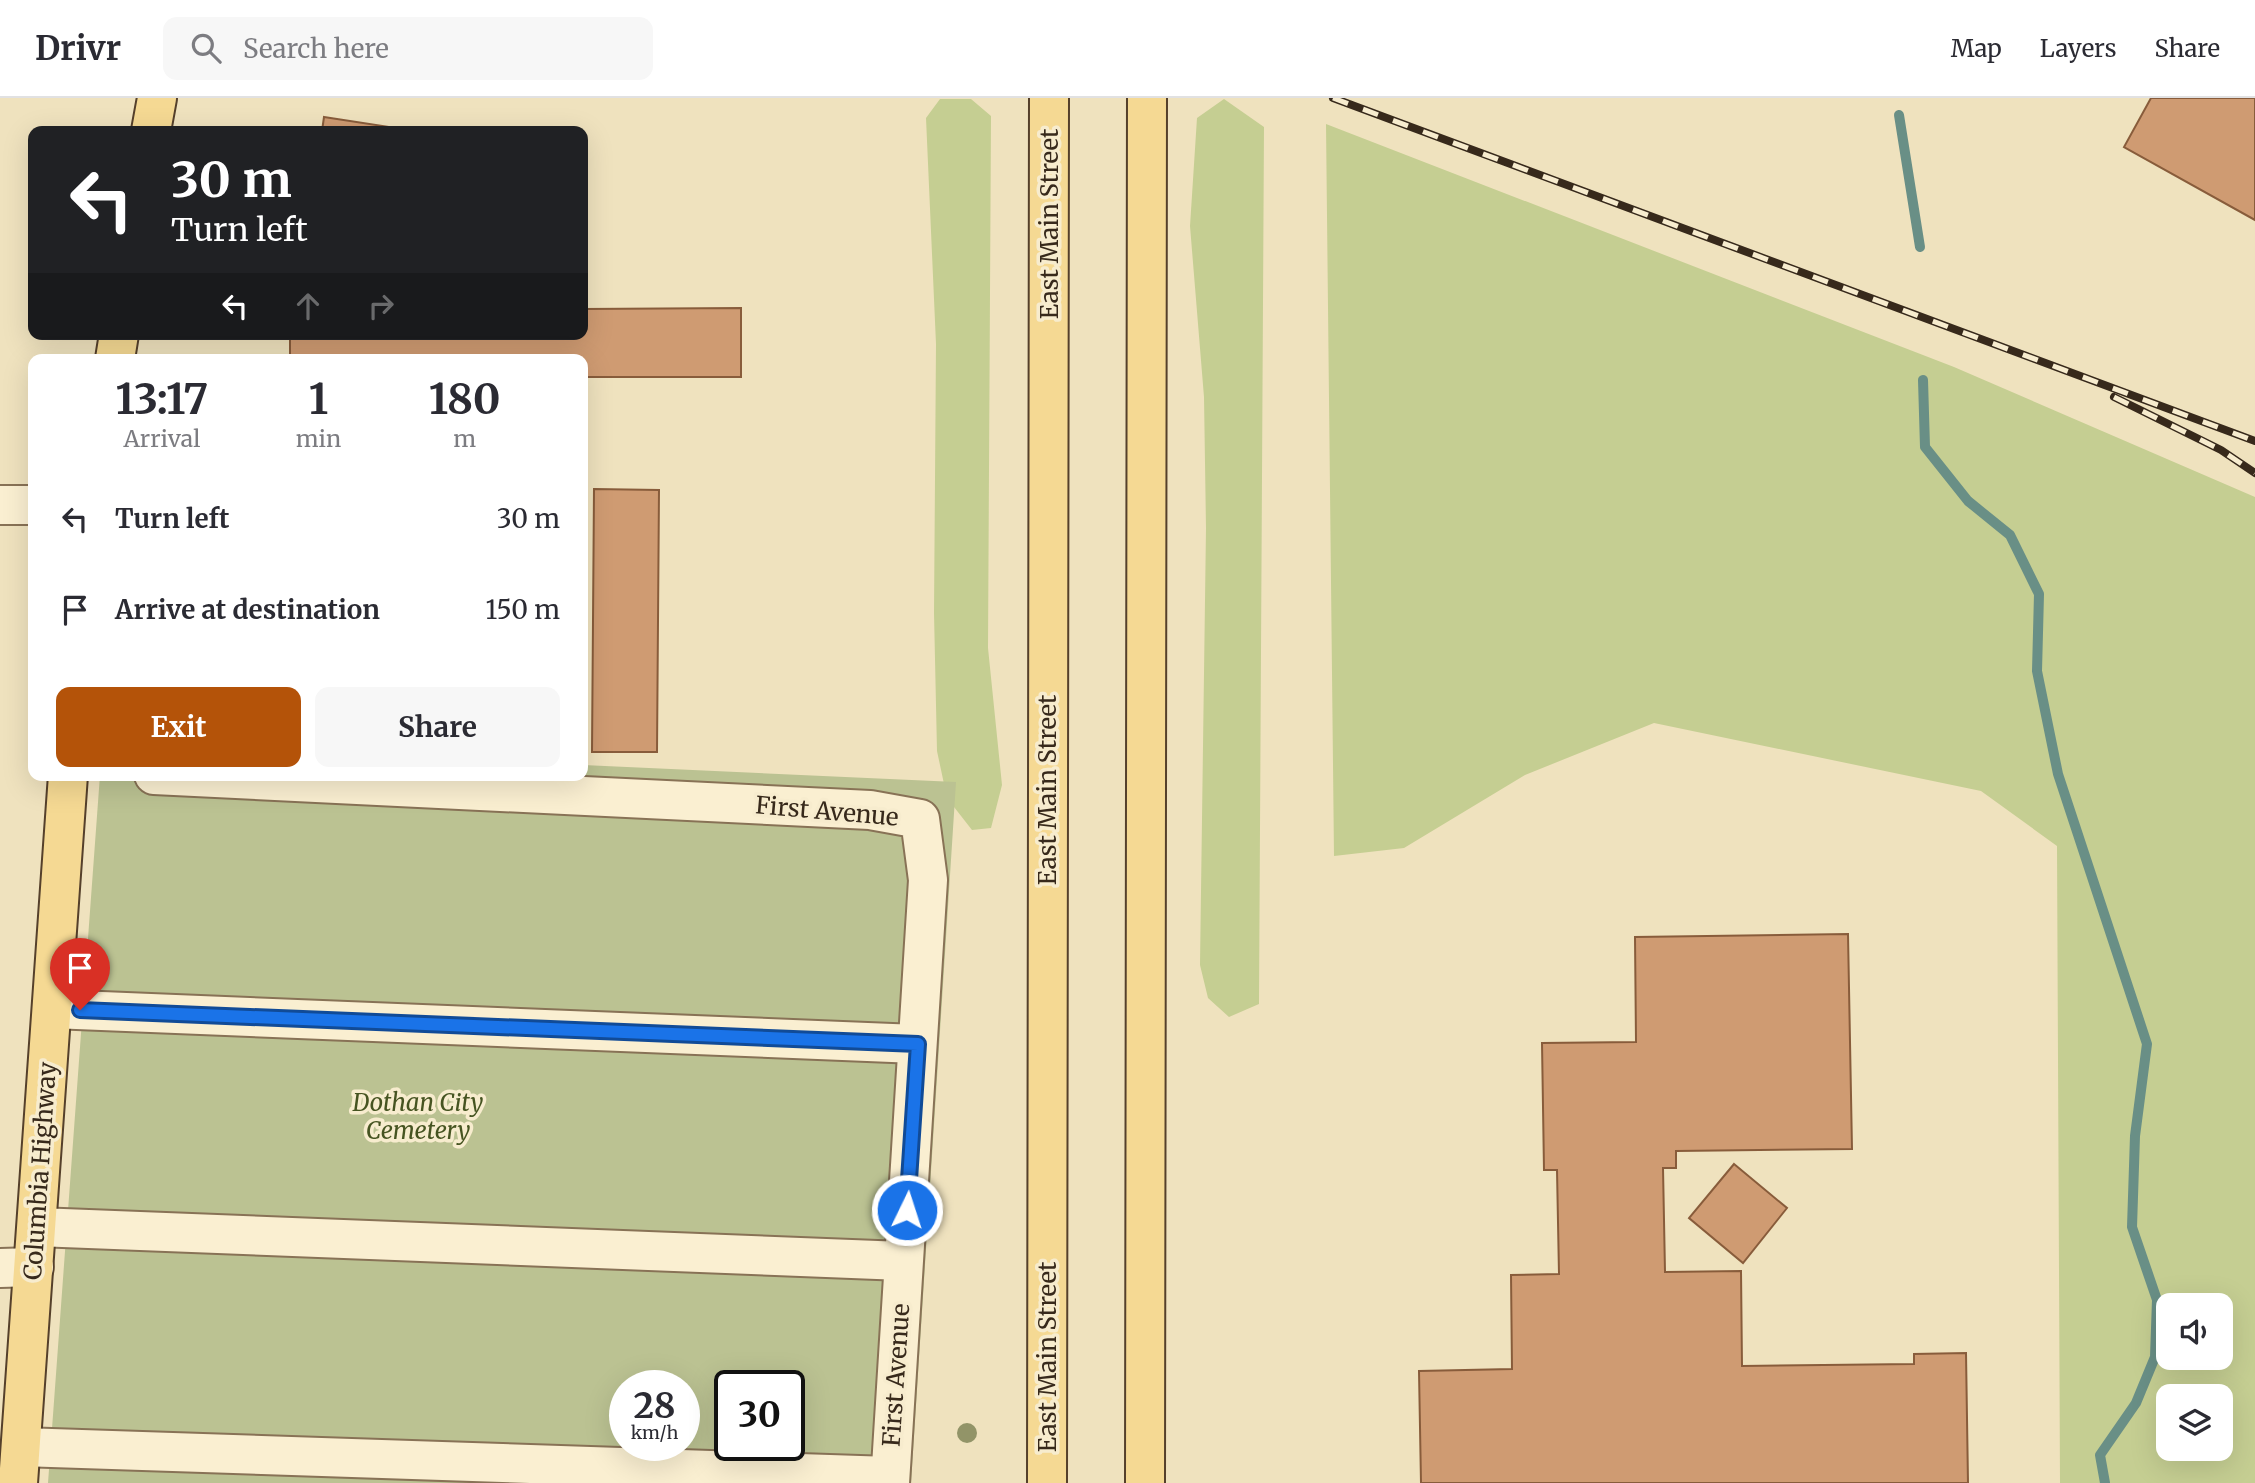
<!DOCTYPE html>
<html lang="en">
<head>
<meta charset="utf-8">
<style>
	:root { --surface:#fff; --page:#f7f7f7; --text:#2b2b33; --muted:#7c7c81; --line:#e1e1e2; --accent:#b45309 }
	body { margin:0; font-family:Merriweather,serif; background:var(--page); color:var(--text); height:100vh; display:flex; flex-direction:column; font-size:26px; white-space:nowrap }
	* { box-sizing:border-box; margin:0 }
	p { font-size:23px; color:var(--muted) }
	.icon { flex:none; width:38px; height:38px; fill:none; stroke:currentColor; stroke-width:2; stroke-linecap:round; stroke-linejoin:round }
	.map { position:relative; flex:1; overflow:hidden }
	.drawer { position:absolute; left:28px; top:256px; width:560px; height:427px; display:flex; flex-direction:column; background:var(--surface); border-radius:14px; box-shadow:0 7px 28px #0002 }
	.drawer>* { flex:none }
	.banner { position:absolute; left:28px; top:28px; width:560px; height:214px; border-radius:14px; box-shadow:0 7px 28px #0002; background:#202124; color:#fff; overflow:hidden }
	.tools { position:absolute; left:2156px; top:1195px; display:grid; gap:14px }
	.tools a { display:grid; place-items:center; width:77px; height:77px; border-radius:14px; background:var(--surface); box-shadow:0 7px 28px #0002; font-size:35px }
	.speed { position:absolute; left:609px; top:1272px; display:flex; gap:14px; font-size:35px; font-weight:700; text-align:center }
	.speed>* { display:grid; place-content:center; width:91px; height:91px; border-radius:50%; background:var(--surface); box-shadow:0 7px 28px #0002; line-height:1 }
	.speed small { font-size:18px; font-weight:400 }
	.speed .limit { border:4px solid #111; border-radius:10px; background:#fff; color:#111 }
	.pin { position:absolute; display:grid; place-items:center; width:60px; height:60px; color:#fff; margin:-72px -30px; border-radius:50% 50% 50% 0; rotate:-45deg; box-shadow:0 0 7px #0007 }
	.pin .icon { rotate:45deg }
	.me { position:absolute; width:77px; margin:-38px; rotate:4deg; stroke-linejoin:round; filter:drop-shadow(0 0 5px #0008) }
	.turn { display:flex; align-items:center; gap:24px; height:147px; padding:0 28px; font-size:32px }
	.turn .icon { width:91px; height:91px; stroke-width:2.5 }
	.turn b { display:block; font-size:49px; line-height:60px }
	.lanes { display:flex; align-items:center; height:66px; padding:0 28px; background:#0003; justify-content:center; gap:35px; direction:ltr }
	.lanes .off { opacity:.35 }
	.eta { display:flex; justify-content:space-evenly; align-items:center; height:119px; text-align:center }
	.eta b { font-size:42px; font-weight:700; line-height:49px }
	.primary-button { display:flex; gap:14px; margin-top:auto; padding:14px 28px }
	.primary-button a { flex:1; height:80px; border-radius:14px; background:var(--accent); color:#fff; font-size:28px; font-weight:700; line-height:80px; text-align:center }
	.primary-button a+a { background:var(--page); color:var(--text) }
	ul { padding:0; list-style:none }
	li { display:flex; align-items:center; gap:21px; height:91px; padding:0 28px }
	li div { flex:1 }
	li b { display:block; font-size:26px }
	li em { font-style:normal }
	header { display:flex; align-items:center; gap:42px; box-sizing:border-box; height:98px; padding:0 35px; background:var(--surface); border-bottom:2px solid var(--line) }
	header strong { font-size:33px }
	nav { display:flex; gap:38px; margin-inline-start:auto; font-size:24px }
	.search { width:490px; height:63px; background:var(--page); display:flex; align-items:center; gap:18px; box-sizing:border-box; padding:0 24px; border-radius:14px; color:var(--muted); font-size:26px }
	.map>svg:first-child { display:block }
	.green { fill:#c5ce92; fill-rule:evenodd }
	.cemetery { fill:#bbc292; fill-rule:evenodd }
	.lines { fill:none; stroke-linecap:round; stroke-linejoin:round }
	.stream { stroke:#698f86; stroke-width:10 }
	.building { fill:#cf9b72; stroke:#885c3b; stroke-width:2 }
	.minor-casing { stroke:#887256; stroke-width:42 }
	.major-casing { stroke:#55402b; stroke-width:42 }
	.minor { stroke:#faefd1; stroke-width:38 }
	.major { stroke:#f5d993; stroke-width:38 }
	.rail-casing { stroke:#37291b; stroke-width:8 }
	.rail { stroke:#f7ecce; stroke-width:5; stroke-dasharray:16; stroke-linecap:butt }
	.tree { fill:#929468 }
	.route-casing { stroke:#114b97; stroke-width:18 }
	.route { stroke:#1a73e8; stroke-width:12 }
	.labels { text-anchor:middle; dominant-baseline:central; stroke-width:7; stroke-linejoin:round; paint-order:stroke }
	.street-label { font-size:24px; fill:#37291b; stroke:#f7ecce }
	.park-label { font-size:24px; font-style:italic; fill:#465421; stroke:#f7ecce }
</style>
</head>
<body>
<header>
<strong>Drivr</strong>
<div class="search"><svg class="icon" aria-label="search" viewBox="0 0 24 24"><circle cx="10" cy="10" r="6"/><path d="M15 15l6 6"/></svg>Search here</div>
<nav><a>Map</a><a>Layers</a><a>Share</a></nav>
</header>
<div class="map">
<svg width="2255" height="1385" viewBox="0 0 2255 1385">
	<rect width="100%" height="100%" fill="#efe2be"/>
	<g class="green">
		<path d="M940 1H971L991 18 988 550 1002 687 991 730 972 732 947 700 937 653 934 515 936 246 926 20Z"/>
		<path d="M1224 1 1264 29 1259 906 1229 919 1208 900 1200 867 1206 430 1204 299 1190 128 1197 20Z"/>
		<path d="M1326 26 1954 269 2255 399V1385H2060L2057 748 1981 693 1654 625 1525 677 1404 750 1334 758ZM2168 1208H2221V1260H2168ZM2168 1298H2221V1351H2168Z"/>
	</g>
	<path class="cemetery" d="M583 667 956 684 911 1385H48L100 677H583ZM625 1288H684V1348H625ZM730 1288H789V1348H730Z"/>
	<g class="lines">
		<g class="stream">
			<path d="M1899 17 1920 149"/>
			<path d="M1923 282 1925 349 1968 403 2010 437 2039 496 2037 573 2058 676 2147 946 2135 1038 2132 1129 2157 1202 2155 1259 2136 1305 2100 1357 2105 1385"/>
		</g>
	</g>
	<g class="building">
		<path d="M2151 0H2255V122L2124 49Z"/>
		<path d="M324 19 409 32V33H322Z"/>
		<path d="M741 210V279H583V261H290V236H583V211Z"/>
		<path d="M594 391 659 392 657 654H592Z"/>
		<path d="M1848 836 1852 1051 1676 1053V1070H1663L1665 1174 1741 1173 1742 1268 1914 1266V1256L1966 1255 1968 1385H1421L1419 1273 1512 1271 1511 1177 1559 1176 1557 1072H1544L1542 945 1636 944 1635 839Z"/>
		<path d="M1734 1066 1787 1110 1743 1165 1689 1120Z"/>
	</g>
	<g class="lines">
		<g class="minor-casing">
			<g id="minor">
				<path d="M0 407H33"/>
				<path d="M154 677 870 712 920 721 928 782 890 1385"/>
				<path d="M52 911 917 946"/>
				<path d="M37 1129 903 1163"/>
				<path d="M0 1170 34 1169"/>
				<path d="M21 1349 890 1378"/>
			</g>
		</g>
		<g class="major-casing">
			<g id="major">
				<path d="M151 33 157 0"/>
				<path d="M115 261 119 236"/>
				<path d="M18 1385 68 677"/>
				<path d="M1047 1385 1049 0"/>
				<path d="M1145 1385 1147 0"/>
			</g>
		</g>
		<use href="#minor" class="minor"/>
		<use href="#major" class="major"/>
		<g class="rail-casing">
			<g id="rail">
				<path d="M1333 0 2255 343"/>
				<path d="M2114 299 2221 352 2255 375"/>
			</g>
		</g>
		<use href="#rail" class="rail"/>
	</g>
	<circle class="tree" cx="967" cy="1335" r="10"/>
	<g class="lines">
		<g class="route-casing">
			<path id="route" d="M80 912 918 946 907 1112"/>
		</g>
		<use href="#route" class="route"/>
	</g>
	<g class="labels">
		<g class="street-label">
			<text transform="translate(1049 126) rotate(-90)">East Main Street</text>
			<text transform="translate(1047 692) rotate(-90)">East Main Street</text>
			<text transform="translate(827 713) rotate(5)">First Avenue</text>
			<text transform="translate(40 1073) rotate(-86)">Columbia Highway</text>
			<text transform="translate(1047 1259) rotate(-90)">East Main Street</text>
			<text transform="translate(896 1277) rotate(-86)">First Avenue</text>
		</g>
		<g class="park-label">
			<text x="418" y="1004">Dothan City<tspan x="418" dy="28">Cemetery</tspan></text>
		</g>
	</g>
</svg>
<div class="tools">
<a><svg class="icon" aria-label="sound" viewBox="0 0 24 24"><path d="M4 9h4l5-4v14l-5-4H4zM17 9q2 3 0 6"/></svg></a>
<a><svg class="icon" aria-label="layers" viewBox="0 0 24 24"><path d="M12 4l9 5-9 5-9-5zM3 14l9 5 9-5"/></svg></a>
</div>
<div class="speed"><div>28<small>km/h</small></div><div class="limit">30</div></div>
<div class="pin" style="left:80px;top:912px;background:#d93025"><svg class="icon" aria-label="arrive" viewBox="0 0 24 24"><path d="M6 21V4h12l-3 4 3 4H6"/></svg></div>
<svg class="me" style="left:907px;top:1112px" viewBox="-20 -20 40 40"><circle r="17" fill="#1a73e8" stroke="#fff" stroke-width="3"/><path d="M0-11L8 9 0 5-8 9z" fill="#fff"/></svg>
<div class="banner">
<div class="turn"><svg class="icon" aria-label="left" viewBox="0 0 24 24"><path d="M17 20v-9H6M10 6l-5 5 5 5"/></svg><div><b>30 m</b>Turn left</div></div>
<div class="lanes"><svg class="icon" aria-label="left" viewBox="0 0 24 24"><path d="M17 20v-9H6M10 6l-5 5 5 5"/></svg><svg class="icon off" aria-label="ahead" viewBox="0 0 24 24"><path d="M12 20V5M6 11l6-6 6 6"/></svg><svg class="icon off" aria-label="right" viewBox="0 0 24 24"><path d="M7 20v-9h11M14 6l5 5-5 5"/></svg></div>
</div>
<section class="drawer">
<div class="eta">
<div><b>13:17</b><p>Arrival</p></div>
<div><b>1</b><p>min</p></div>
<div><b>180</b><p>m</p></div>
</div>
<ul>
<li><svg class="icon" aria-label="left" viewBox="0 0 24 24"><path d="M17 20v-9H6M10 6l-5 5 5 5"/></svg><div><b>Turn left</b></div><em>30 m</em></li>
<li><svg class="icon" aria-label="arrive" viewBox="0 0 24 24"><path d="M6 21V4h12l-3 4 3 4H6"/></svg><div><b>Arrive at destination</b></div><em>150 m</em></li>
</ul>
<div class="primary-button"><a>Exit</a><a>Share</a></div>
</section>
</div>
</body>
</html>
